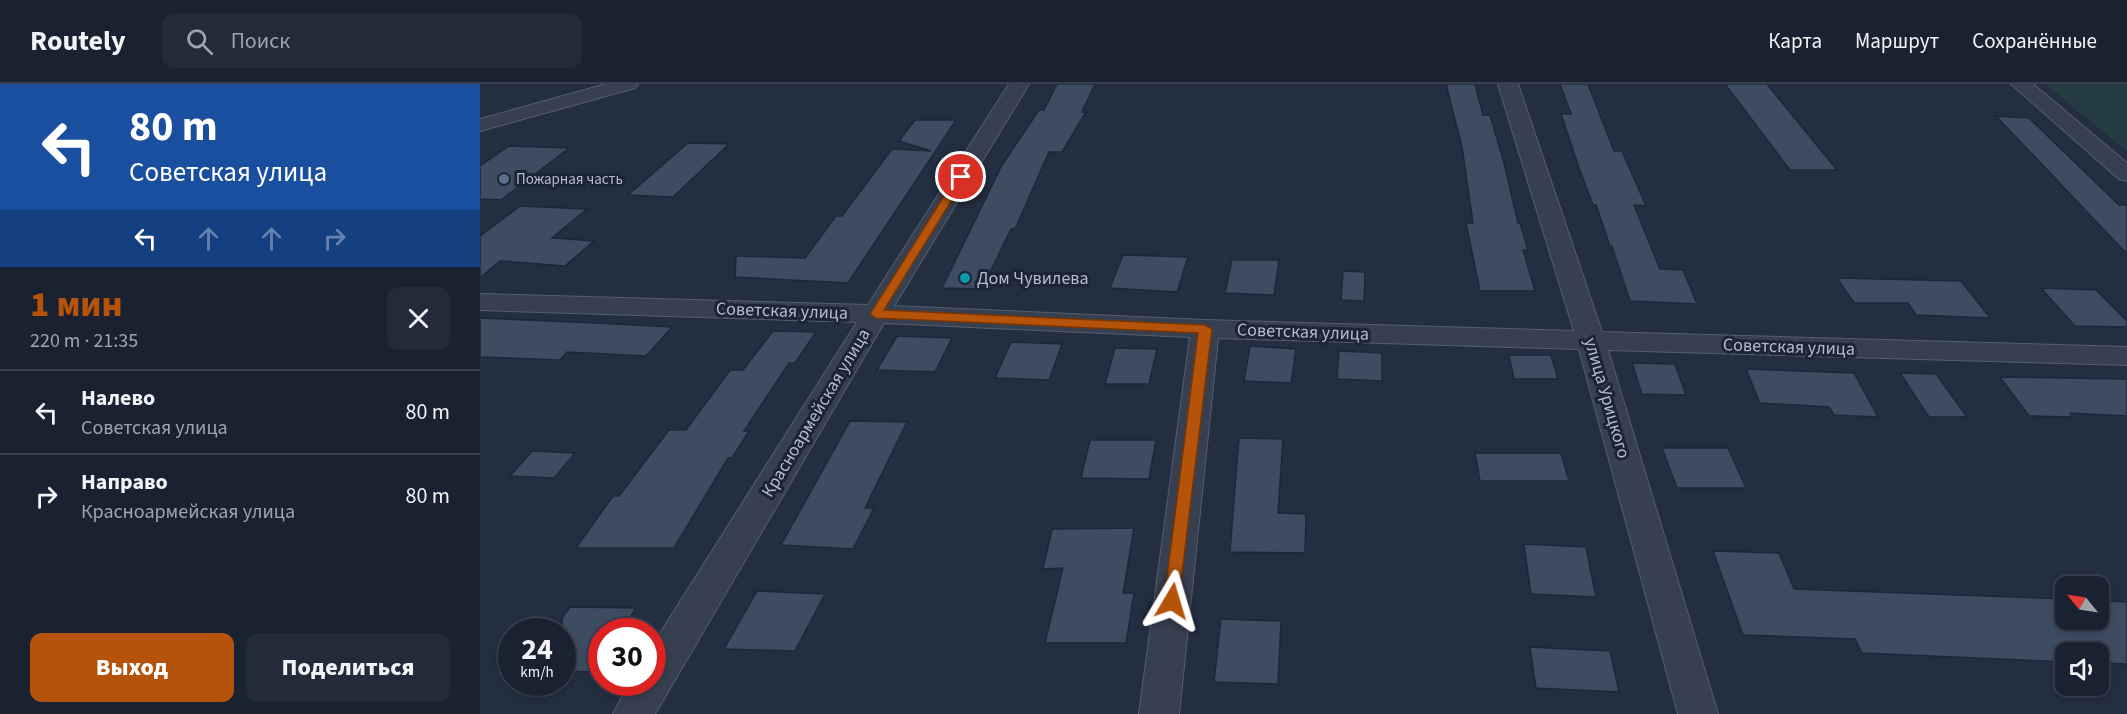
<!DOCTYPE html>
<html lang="ru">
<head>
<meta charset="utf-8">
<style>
	:root { --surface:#1a2231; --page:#232a39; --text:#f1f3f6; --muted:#9fa4ab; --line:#383f4d; --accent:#b45309 }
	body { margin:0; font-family:"Source Sans 3",sans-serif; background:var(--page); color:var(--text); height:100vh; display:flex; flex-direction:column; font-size:22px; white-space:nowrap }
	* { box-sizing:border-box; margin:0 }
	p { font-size:20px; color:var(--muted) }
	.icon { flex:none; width:33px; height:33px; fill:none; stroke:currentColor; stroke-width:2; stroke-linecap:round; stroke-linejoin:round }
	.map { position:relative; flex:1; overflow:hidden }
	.drawer { display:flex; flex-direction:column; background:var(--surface); width:480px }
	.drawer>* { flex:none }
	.hud { background:#1a4fa0; color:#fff; overflow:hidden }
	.needle { width:39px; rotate:300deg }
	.fabs { position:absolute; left:1575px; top:492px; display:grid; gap:12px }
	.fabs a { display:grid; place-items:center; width:54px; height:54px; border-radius:12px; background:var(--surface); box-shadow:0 3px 9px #0003,0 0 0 2px var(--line); font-size:30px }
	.speed { position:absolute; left:18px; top:534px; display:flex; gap:12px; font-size:30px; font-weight:700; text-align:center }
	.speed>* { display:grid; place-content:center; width:78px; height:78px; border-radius:50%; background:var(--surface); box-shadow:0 3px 9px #0003,0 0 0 2px var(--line); line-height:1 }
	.speed small { font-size:15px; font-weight:400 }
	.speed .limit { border:9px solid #d22; background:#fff; color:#111 }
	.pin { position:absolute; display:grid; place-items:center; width:51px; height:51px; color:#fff; margin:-26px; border:3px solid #fff; border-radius:50%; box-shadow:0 2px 6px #0007 }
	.me { position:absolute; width:66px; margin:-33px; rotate:7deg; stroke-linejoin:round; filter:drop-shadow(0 0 4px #0008) }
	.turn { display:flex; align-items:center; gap:21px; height:126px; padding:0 30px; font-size:27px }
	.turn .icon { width:78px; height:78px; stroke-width:2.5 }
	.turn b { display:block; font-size:42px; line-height:51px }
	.lanes { display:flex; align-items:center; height:57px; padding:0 30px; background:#0003; justify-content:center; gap:30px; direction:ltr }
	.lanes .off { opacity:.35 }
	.round { display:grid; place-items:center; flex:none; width:63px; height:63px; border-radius:12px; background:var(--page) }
	.summary { display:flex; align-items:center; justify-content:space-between; height:102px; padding:0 30px }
	h1 { font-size:36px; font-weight:800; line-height:45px; color:var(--accent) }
	.primary-button { display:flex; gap:12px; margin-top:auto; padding:12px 30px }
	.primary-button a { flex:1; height:69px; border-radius:12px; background:var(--accent); color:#fff; font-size:24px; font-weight:800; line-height:69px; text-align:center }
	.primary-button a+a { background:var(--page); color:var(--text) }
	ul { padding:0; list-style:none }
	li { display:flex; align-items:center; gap:18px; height:84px; padding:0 30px; border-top:2px solid var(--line) }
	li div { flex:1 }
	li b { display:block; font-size:22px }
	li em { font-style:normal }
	header { display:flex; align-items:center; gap:36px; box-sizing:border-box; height:84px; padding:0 30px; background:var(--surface); border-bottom:2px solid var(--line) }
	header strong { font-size:28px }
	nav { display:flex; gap:33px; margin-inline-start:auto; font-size:21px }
	.search { width:420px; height:54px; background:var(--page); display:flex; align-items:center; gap:15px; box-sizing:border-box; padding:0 21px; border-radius:12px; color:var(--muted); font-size:22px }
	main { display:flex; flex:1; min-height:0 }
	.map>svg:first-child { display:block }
	.green { fill:#253d42 }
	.building { fill:#3e4c61; stroke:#1e2738; stroke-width:1.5 }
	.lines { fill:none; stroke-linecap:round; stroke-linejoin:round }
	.street-casing { stroke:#555e6e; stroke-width:2 }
	.street { fill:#374051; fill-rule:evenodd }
	.route { fill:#b45309; stroke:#753606; stroke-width:1.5 }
	.service-dot { fill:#5c6f8a; stroke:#1c2536; stroke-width:2 }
	.culture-dot { fill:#0f9aa8; stroke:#1c2536; stroke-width:2 }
	.labels { text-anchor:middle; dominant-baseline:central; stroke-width:6; stroke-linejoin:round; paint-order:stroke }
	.far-poi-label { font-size:15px; fill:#b4bbcb; stroke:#1c2536; text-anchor:start }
	.poi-label { font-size:18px; fill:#b4bbcb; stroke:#1c2536; text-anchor:start }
	.street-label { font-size:18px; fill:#b4bbcb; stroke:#1c2536 }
</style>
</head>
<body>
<header>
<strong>Routely</strong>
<div class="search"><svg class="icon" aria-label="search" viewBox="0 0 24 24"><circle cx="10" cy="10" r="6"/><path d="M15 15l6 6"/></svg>Поиск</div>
<nav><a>Карта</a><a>Маршрут</a><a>Сохранённые</a></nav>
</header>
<main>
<section class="drawer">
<div class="hud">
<div class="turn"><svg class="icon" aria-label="left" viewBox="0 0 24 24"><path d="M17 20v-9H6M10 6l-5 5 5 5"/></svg><div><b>80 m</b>Советская улица</div></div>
<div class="lanes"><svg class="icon" aria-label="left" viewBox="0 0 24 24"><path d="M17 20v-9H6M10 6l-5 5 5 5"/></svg><svg class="icon off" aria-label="ahead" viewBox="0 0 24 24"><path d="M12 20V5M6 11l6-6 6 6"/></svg><svg class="icon off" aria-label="ahead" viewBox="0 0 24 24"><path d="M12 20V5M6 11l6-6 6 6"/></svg><svg class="icon off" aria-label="right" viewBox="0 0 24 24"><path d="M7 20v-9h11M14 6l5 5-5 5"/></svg></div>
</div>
<div class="summary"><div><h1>1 мин</h1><p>220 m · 21:35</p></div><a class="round"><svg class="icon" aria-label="close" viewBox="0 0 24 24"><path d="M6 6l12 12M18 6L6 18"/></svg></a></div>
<ul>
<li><svg class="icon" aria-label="left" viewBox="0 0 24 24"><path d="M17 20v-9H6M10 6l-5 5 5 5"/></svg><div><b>Налево</b><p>Советская улица</p></div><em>80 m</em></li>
<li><svg class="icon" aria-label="right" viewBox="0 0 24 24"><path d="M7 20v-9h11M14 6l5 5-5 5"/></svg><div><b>Направо</b><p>Красноармейская улица</p></div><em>80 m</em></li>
</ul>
<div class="primary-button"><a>Выход</a><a>Поделиться</a></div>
</section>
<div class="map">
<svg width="1647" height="630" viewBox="0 0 1647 630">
	<rect width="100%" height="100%" fill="#232e41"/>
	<path class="green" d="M1565 0H1647V67Z"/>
	<g class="building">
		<path d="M577 0H615L602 28H606L582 68H569L535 145H531L502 205 462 204 522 81 559 26H564Z"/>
		<path d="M966 0H995L1003 31H1010L1024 79 1038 139H1040L1048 166H1043L1055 207H1000L986 139H993L982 63Z"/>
		<path d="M1080 0H1108L1134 67H1142L1166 122 1154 121 1180 185 1203 186 1217 220 1150 217 1132 162H1130L1116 121H1113L1099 84 1081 30H1091Z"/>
		<path d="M1245 0H1287L1357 86H1310Z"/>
		<path d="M1516 32 1549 34 1639 121H1647V170Z"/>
		<path d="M435 36H476L368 199 255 193 256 172 325 174 356 132H362L412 65 451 67 419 57Z"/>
		<path d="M208 59 249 60 193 113 148 111Z"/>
		<path d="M29 62 89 64 21 116 0 115V82Z"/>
		<path d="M40 122 107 125 72 154 114 157 85 182 20 177 0 194V152Z"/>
		<path d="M643 171 708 173 697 208 630 204Z"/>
		<path d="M752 176H799L794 211 745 209Z"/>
		<path d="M863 187 885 188 884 217 861 216Z"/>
		<path d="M1357 194 1481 197 1510 234 1436 231 1428 219H1374Z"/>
		<path d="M1561 204 1616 206 1647 237V243L1595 242Z"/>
		<path d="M0 234 116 239 192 243 166 272 87 268 80 276 0 273Z"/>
		<path d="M293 247 336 248 315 279H309L264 347H269L252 374H248L194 464H96L133 412H139L189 346H206L250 286H263Z"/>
		<path d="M417 252 472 254 455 288 397 286Z"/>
		<path d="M531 258 582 260 569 296 515 294Z"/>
		<path d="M770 262 816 265 811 299 764 297Z"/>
		<path d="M635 264 677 265 669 300H625Z"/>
		<path d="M859 267 902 269V297L857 295Z"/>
		<path d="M1029 271H1071L1078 295H1034Z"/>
		<path d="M1152 279 1195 280 1206 311 1162 310Z"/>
		<path d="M1266 285 1374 289 1398 333 1354 331 1349 323 1280 319Z"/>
		<path d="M1420 289 1456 290 1487 333H1449Z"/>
		<path d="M1520 293 1647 295V332L1590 329 1593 333 1549 332Z"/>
		<path d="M370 337 427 338 385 424H394L373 465 301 461Z"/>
		<path d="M759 354 803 355 798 429 826 430 825 469 750 468Z"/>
		<path d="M610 356H676L669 395 601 394Z"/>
		<path d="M1182 364H1248L1266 404H1197Z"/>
		<path d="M52 367 95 369 74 394 30 392Z"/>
		<path d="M995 369H1081L1089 397H1000Z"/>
		<path d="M654 444 643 509H654L646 559H565L583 484 563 485 572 445Z"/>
		<path d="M1044 460 1106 463 1116 513 1051 510Z"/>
		<path d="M1233 467 1299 469 1314 505 1586 515V536H1618V516L1647 518V580L1618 579V568H1586V578L1382 569 1375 555 1263 551Z"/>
		<path d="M277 507 345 510 315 567 244 565Z"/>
		<path d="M90 523 156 524 141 548H122V577L115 588 82 587V534Z"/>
		<path d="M741 535 801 537 798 600 734 598Z"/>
		<path d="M1050 563 1130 567 1139 608 1056 604Z"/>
	</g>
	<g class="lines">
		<g class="street-casing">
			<g id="street">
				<path d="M126 0H158L155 4 0 47V35Z"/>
				<path d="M529 0H549L414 222 725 236 1094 247 1018 0H1038L1122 248 1647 263V281L1128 266 1238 630H1198L1099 265 738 254 699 630H659L710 253 404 239 175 630H133L150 598H172V562L377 238 0 226V210L388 221Z"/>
				<path d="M1531 0H1553L1647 79V97L1639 95Z"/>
			</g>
		</g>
		<use href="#street" class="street"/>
	</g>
	<path class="route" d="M481 90 486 93 404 226 725 241 732 245 698 522 692 524 686 522 684 517 718 249 396 234 390 230 476 93Z"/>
	<circle class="service-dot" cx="24" cy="95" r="6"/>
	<circle class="culture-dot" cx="485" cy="194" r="6"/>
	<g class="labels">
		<g class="far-poi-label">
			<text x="36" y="95">Пожарная часть</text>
		</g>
		<g class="poi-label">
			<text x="497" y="194">Дом Чувилева</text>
		</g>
		<g class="street-label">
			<text transform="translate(302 227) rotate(2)">Советская улица</text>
			<text transform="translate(823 248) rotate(2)">Советская улица</text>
			<text transform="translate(1309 263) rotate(2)">Советская улица</text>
			<text transform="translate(1127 314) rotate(74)">улица Урицкого</text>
			<text transform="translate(336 329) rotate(-59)">Красноармейская улица</text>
		</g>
	</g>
</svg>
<div class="fabs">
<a><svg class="needle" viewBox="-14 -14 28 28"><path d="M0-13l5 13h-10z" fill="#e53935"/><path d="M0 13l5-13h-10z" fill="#9fa4ab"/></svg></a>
<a><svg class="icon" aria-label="sound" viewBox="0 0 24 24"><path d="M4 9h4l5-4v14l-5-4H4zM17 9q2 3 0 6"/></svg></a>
</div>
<div class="speed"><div>24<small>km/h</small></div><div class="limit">30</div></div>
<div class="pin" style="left:481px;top:93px;background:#d93025"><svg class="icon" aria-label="arrive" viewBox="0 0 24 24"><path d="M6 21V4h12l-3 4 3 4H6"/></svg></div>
<svg class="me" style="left:692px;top:517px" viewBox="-20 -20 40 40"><path d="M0-17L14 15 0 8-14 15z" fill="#b45309" stroke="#fff" stroke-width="4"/></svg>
</div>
</main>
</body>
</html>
